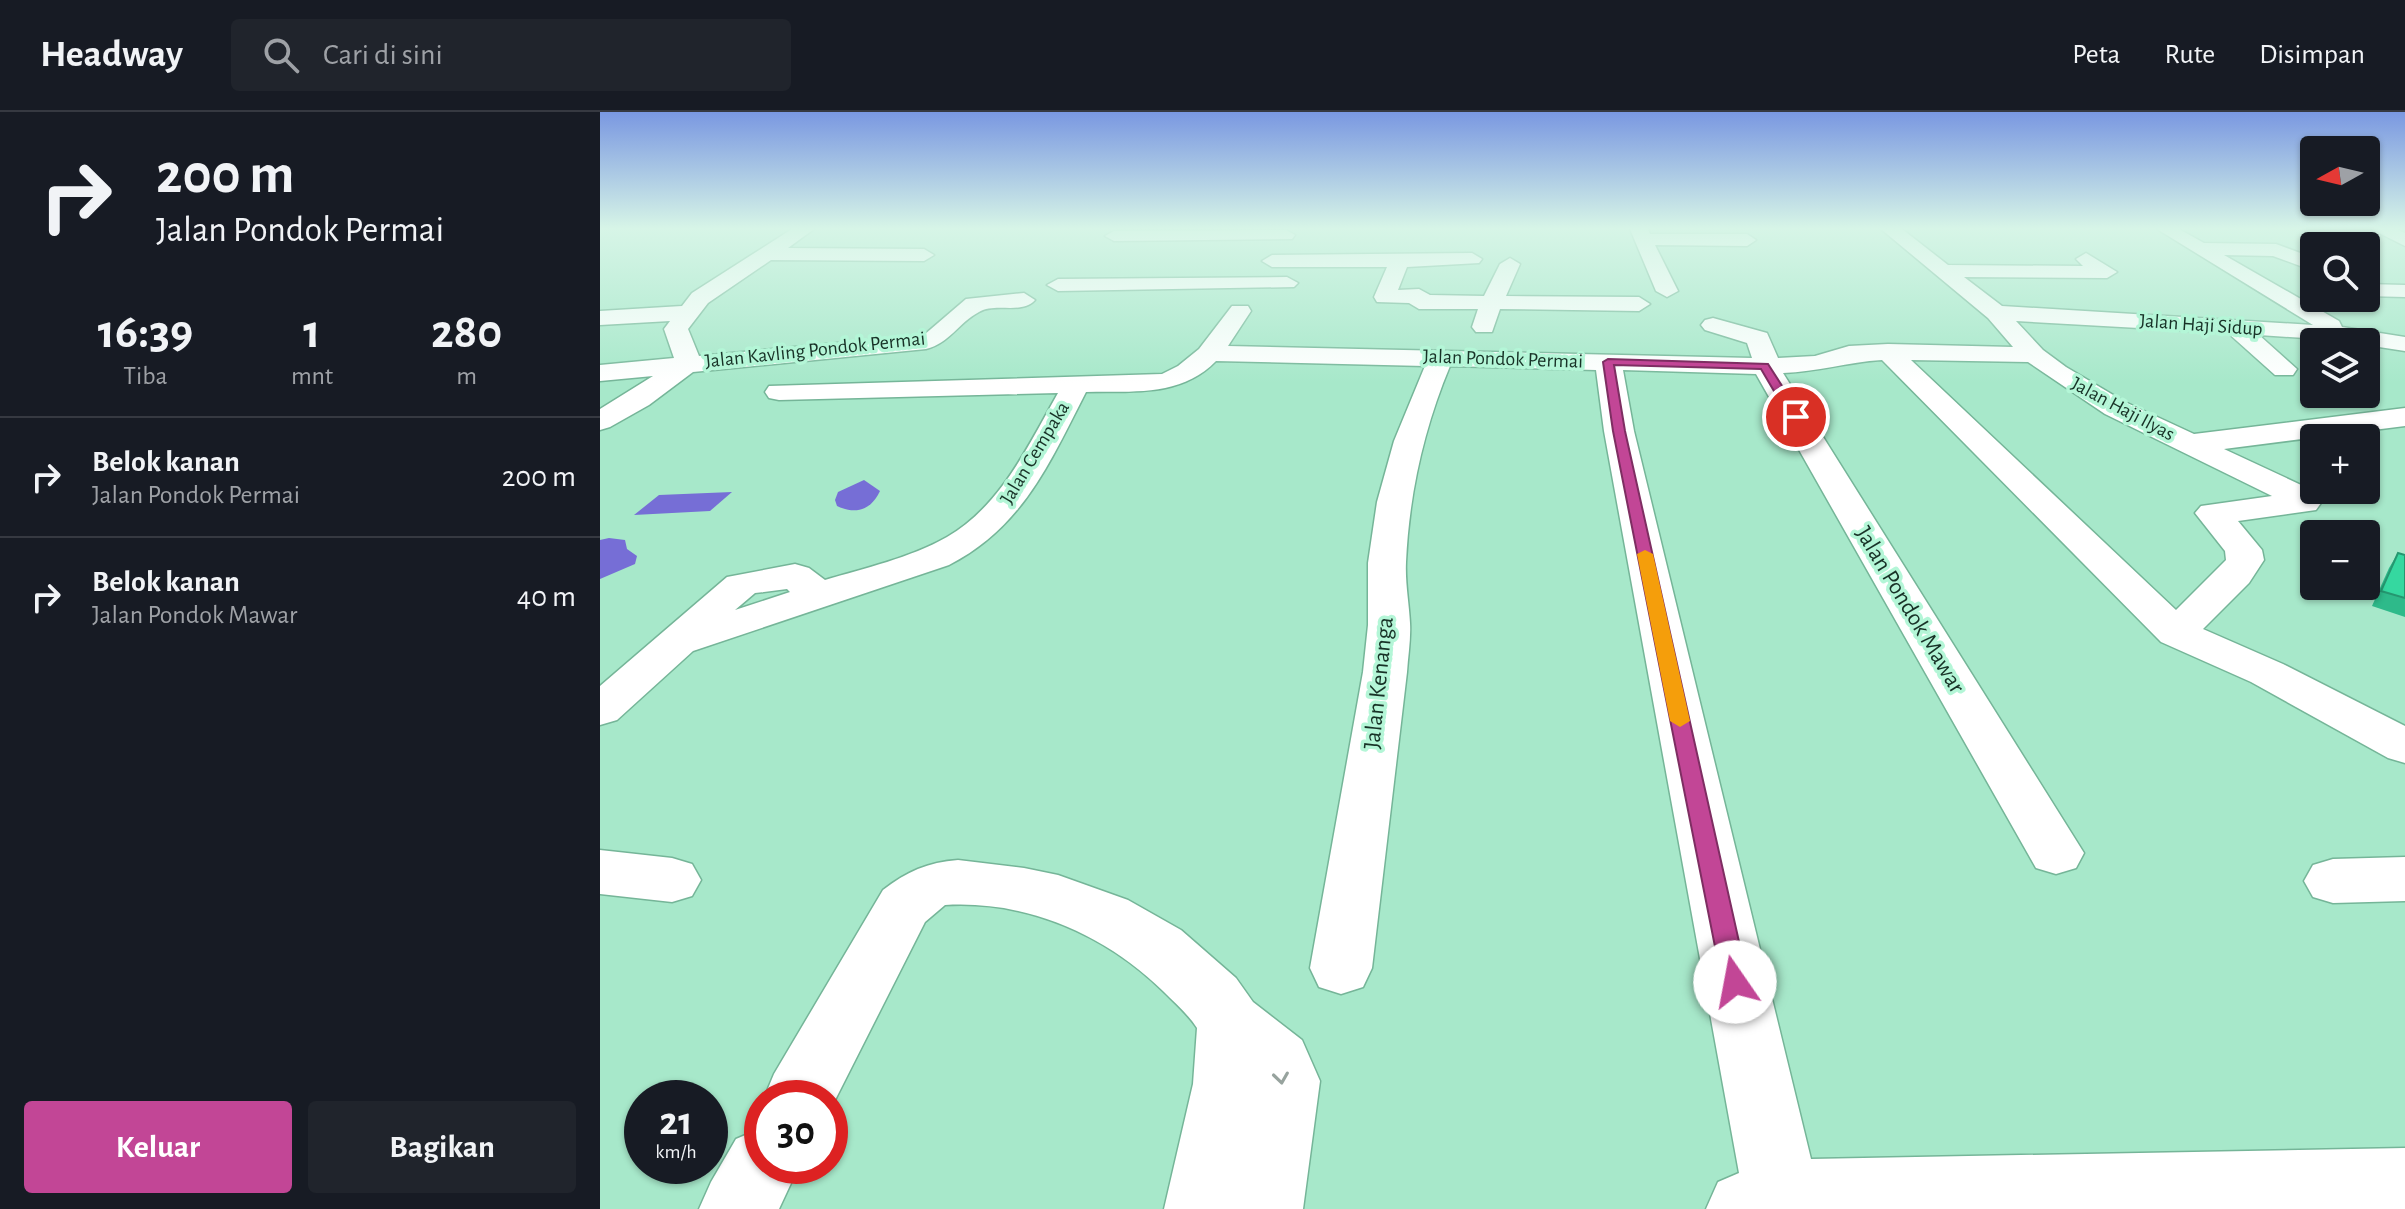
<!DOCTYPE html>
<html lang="id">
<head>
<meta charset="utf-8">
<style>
	:root { --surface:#171b24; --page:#20242c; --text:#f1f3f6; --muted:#9ea1a6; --line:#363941; --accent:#c24696 }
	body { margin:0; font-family:"Alegreya Sans",sans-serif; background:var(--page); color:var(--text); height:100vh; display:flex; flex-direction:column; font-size:30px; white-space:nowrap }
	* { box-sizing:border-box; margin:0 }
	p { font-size:26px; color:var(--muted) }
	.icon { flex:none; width:44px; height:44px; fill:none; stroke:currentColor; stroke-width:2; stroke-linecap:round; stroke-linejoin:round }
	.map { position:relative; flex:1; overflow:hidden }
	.drawer { display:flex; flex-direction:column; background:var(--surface); width:600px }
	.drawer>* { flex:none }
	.hud { background:#171b24; color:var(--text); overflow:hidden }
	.needle { width:52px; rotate:262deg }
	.controls { position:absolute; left:1700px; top:24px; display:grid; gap:16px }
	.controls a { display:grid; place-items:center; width:80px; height:80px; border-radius:8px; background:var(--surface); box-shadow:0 2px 6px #0004; font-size:40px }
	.speed { position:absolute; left:24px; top:968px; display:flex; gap:16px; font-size:40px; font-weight:700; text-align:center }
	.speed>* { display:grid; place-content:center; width:104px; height:104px; border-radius:50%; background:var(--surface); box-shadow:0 2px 6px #0004; line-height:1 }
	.speed small { font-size:20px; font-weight:400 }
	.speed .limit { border:12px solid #d22; background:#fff; color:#111 }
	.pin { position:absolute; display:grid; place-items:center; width:68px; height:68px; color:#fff; margin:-34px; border:4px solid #fff; border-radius:50%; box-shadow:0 2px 8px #0007 }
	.me { position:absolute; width:88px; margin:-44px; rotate:348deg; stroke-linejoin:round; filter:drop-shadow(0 0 6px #0008) }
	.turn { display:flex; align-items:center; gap:28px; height:168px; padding:0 24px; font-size:36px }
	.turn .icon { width:104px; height:104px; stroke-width:2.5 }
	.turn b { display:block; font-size:56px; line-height:68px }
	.eta { display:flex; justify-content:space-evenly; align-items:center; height:136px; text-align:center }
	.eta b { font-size:48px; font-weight:600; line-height:56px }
	.primary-button { display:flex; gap:16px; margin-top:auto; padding:16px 24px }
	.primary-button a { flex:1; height:92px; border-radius:8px; background:var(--accent); color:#fff; font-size:32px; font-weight:600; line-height:92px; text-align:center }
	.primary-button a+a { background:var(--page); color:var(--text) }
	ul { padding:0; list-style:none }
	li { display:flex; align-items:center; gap:24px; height:120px; padding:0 24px; border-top:2px solid var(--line) }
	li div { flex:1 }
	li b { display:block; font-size:30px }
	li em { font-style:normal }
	header { display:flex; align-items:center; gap:48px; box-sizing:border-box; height:112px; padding:0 40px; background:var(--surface); border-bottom:2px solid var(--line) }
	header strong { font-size:38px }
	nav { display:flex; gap:44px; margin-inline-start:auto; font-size:28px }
	.search { width:560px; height:72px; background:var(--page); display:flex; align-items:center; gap:20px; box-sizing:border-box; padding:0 28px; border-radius:8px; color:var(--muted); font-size:30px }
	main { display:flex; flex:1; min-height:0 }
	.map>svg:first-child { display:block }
	.water { fill:#766ed6 }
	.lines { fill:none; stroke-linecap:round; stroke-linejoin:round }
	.minor-casing { stroke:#75b598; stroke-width:3 }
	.minor { fill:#fff; fill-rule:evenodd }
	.wall { fill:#2eba8a }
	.building { fill:#35d8a0; stroke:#259770; stroke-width:2 }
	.oneway { stroke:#97a39e }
	.route { fill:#c24696; stroke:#7e2e62; stroke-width:2 }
	.slow { fill:#f59e0b }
	.labels { text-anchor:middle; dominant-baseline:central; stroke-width:7; stroke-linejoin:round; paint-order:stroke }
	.far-street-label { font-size:20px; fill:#183227; stroke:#b4f6d7 }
	.street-label { font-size:24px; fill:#183227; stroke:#b4f6d7 }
</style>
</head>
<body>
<header>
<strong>Headway</strong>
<div class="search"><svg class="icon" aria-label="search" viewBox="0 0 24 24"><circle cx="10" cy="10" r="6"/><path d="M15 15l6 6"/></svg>Cari di sini</div>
<nav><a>Peta</a><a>Rute</a><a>Disimpan</a></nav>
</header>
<main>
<section class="drawer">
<div class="hud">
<div class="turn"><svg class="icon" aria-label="right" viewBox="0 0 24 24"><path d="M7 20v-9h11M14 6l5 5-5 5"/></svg><div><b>200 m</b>Jalan Pondok Permai</div></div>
</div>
<div class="eta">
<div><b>16:39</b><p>Tiba</p></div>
<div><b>1</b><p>mnt</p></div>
<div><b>280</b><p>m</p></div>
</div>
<ul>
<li><svg class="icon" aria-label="right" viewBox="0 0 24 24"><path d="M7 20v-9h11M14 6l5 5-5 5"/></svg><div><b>Belok kanan</b><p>Jalan Pondok Permai</p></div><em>200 m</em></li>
<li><svg class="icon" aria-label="right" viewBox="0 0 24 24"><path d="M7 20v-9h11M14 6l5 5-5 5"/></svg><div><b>Belok kanan</b><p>Jalan Pondok Mawar</p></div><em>40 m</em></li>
</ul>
<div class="primary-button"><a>Keluar</a><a>Bagikan</a></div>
</section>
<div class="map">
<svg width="1805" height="1097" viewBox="0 0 1805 1097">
	<rect width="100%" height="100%" fill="#a7e8ca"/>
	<g class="water">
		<path d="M264 368 280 379C271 398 256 403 237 394L235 388 238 380Z"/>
		<path d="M132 380 110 399 34 403 59 383Z"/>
		<path d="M9 426 25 428 27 437 37 444 35 452 0 467V428Z"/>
	</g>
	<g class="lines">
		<g class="minor-casing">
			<g id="minor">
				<path d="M192 117H214L188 136 324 137 334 143 324 149 171 148 108 191 88 217 99 244 324 223 366 187 424 181 435 188C422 203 395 190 379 200 358 211 350 231 326 237L93 260 49 293 10 315 0 318V297L53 264 0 269V253L74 246 64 217 70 209 0 213V199L82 194 92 181Z"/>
				<path d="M1030 117H1048L1050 122H1147L1156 128 1147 134 1055 133 1078 179 1067 185 1056 179Z"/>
				<path d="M1281 117H1302L1348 153 1483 154 1476 147 1486 141 1517 160 1507 166 1364 165 1402 194 1713 213 1557 117H1579L1604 131 1676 132 1714 146V159L1673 144 1624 143 1739 209 1742 215 1805 225V239L1766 233V230L1659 223 1697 257 1693 263H1675L1628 221 1416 209 1443 238 1466 255 1525 290 1594 322 1805 296V314L1624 337 1714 379 1721 391 1716 398 1638 409 1662 438 1664 448 1649 471 1603 517 1683 552 1805 614V651L1788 646 1651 570 1561 530 1282 248C1248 250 1217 260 1183 261L1484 741 1476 756 1456 762 1436 756 1156 262 1023 258 1034 319 1211 1047 1805 1036V1097H1106L1118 1070 1139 1061 1004 319 996 258 850 254C824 316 809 383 806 450 805 471 809 491 810 511 811 527 808 544 807 560L772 856 763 875 741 882 719 875 710 856 763 560 768 513V451L777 390 794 329 825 254 616 249C581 285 534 279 486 280 450 350 423 415 349 453L93 539 17 608 0 613V574L127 465 195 452 209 456 225 468C265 456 310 446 347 425 401 394 429 332 458 281L179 288 169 286 165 280 169 274 562 262 578 254 599 237 632 194H648L651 199 628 234 1152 246 1147 231 1105 218 1101 213 1105 208 1113 206 1167 221 1178 246 1215 244 1249 234 1288 232 1413 235 1388 206ZM1311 248 1428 250 1505 302 1672 384 1601 394 1595 401 1625 439 1626 448 1576 498ZM187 477 190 480 135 498 155 481Z"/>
				<path d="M1771 117H1796L1805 121V134Z"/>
				<path d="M686 118 695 123 692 127 514 129 505 124 514 119Z"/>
				<path d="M872 141 882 147 879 151 807 155 798 178 819 177 830 183 884 184 900 152 910 146 920 152 906 184 1039 185 1050 192 1039 199 900 197 892 220H876L872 215 878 197H819L809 191 777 190 774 185 787 155H672L662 149 672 143Z"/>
				<path d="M687 165 698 171 694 175 458 179 447 173 458 167Z"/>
				<path d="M1766 172 1805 173V185L1766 184Z"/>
				<path d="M0 738 72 746 92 752 101 768 92 784 72 790 0 782Z"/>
				<path d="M1805 745V789L1733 791 1713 785 1704 769 1713 753 1733 747Z"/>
				<path d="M358 748 424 756 458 763 528 788 581 818 636 866 653 890 702 928 720 969 703 1097H564L593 972 597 916C588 902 575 891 563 879 506 823 427 788 345 793L325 810 230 998V986H164L174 962 283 778C306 760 328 750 358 748Z"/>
				<path d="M162 1016V1054H199L179 1097H99L111 1070 136 1027Z"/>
			</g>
		</g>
		<use href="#minor" class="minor"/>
	</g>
	<path class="wall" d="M1798 441 1805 443V505L1772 494 1789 456Z"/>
	<path class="building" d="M1798 441 1805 443V486L1781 479Z"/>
	<defs><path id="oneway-chevron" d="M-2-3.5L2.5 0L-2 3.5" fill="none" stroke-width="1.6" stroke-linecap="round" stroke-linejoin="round" transform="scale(2)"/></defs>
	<use class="oneway" href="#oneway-chevron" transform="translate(681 966) rotate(82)"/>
	<linearGradient id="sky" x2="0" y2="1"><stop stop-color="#7a98e1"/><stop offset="0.43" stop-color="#d7f5e7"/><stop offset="1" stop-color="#d7f5e7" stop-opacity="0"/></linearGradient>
	<rect width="1805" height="271" fill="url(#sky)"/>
	<path class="route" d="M1008 247 1168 252 1202 305 1191 308 1161 257 1014 253 1025 319 1148 870 1144 878 1135 881 1126 878 1122 870 1013 319 1003 250Z"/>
	<path class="slow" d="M1045 438 1053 442 1090 609 1080 615 1070 609 1037 442Z"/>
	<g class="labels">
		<g class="far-street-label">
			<text transform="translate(1601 213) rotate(4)">Jalan Haji Sidup</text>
			<text transform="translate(215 238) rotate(-6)">Jalan Kavling Pondok Permai</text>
			<text transform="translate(903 247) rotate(2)">Jalan Pondok Permai</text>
			<text transform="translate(1523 297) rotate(28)">Jalan Haji Ilyas</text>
			<text transform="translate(435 341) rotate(-59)">Jalan Cempaka</text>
		</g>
		<g class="street-label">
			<text transform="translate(1310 498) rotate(59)">Jalan Pondok Mawar</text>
			<text transform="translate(779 571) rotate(-84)">Jalan Kenanga</text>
		</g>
	</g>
</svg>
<div class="controls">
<a><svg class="needle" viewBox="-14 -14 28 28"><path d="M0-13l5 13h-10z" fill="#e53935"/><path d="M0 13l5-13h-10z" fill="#9ea1a6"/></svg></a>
<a><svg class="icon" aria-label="search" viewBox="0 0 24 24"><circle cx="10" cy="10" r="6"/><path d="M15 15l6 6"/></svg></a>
<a><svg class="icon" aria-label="layers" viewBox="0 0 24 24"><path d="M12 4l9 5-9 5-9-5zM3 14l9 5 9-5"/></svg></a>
<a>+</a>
<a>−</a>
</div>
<div class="speed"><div>21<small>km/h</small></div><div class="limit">30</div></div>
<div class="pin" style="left:1196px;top:305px;background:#d93025"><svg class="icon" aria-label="arrive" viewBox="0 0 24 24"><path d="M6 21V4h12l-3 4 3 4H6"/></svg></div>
<svg class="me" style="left:1135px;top:870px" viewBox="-20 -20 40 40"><circle r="19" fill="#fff"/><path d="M0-13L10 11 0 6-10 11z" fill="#c24696"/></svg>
</div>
</main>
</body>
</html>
